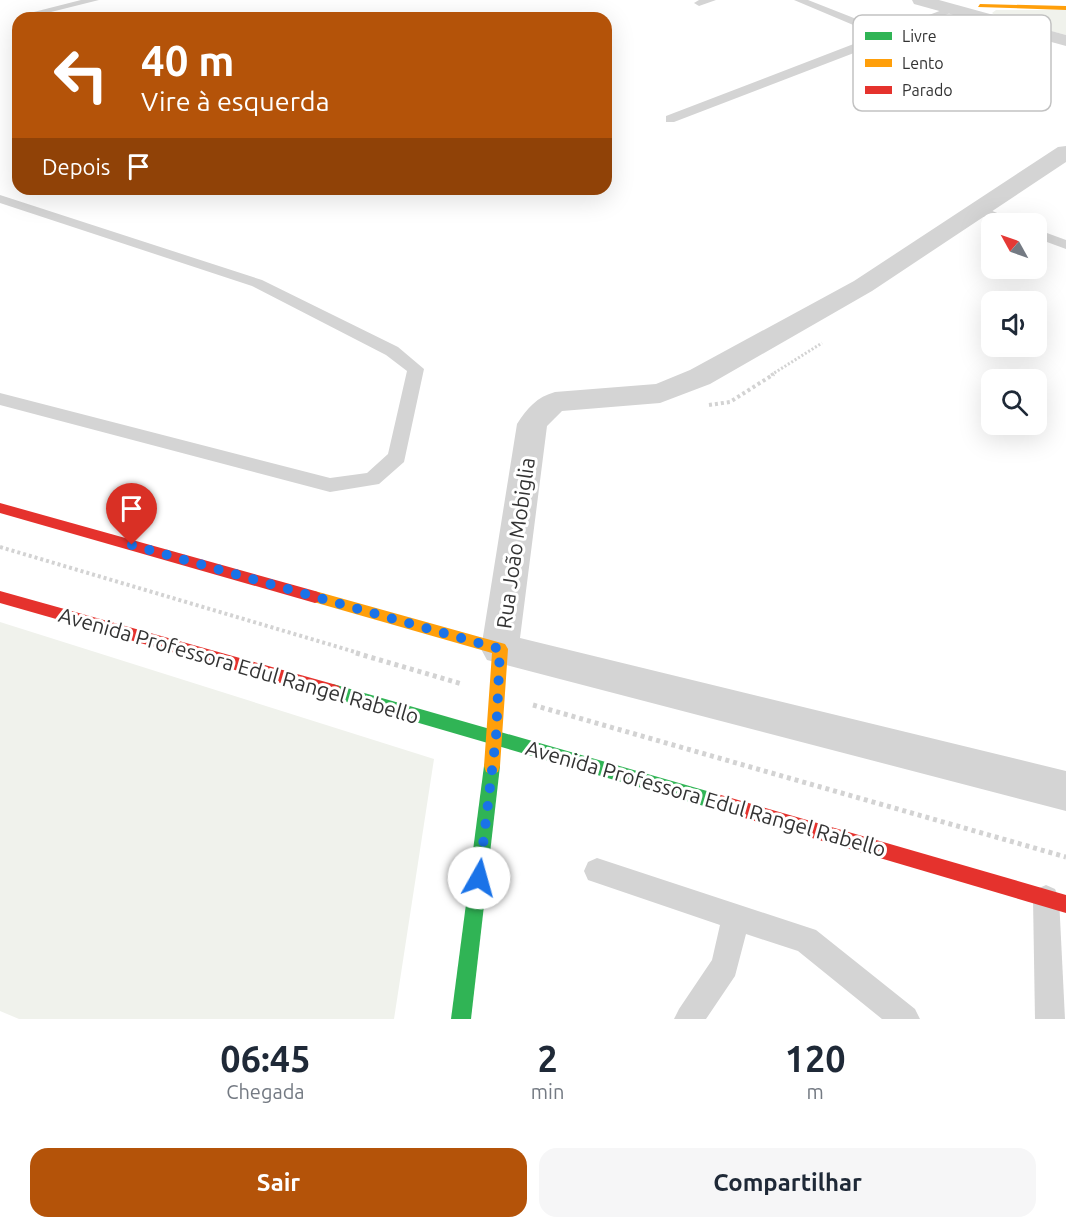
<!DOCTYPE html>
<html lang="pt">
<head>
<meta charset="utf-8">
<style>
	:root { --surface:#fff; --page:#f6f6f7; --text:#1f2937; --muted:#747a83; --accent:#b45309 }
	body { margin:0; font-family:Ubuntu,sans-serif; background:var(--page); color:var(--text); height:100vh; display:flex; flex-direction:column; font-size:22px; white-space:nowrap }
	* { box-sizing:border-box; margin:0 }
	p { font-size:20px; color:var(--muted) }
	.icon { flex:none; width:33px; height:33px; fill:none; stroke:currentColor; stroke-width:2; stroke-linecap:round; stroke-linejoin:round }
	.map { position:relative; height:1019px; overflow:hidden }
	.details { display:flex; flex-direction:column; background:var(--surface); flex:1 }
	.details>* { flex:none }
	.hud { position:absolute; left:12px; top:12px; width:600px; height:183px; border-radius:18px; box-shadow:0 6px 24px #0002; background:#b45309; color:#fff; overflow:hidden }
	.needle { width:39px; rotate:310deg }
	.tools { position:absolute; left:981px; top:213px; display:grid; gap:12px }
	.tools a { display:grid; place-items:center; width:66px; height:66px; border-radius:12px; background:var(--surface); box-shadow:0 6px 24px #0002; font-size:30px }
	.pin { position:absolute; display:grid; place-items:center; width:51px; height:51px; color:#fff; margin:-62px -26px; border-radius:50% 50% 50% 0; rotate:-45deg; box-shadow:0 0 6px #0007 }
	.pin .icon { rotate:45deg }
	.me { position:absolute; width:66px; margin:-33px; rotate:7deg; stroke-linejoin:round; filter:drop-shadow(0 0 4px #0008) }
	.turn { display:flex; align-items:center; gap:21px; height:126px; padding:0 30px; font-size:27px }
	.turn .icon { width:78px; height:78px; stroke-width:2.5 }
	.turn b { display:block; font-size:42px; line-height:51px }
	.then { display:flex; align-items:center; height:57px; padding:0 30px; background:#0003; gap:12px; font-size:22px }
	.eta { display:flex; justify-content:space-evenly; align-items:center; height:102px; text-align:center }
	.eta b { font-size:36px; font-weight:700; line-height:42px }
	.action { display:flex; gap:12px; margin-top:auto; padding:12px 30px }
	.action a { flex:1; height:69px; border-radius:18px; background:var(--accent); color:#fff; font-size:24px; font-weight:700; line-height:69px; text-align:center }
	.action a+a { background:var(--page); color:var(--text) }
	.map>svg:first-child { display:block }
	.green { fill:#f0f2ec }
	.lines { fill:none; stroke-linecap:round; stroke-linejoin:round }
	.path-far2 { stroke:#d3d3d3; stroke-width:3; stroke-dasharray:2 2; stroke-linecap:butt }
	.path-far1 { stroke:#d3d3d3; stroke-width:4; stroke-dasharray:3 3; stroke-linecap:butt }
	.path { stroke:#d3d3d3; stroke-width:5; stroke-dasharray:4 4; stroke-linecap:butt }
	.lane { fill:#d4d4d4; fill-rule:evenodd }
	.street { fill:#d4d4d4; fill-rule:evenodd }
	.fast { fill:#30b455; fill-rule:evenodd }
	.slow { fill:#ff9f0a; fill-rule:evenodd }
	.jam { fill:#e5322d; fill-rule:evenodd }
	.route { stroke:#1a73e8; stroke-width:10; stroke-dasharray:0 18 }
	.labels { text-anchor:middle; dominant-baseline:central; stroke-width:6; stroke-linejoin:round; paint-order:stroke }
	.near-street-label { font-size:21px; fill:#333; stroke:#fff }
	.key { fill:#fff; stroke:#c2c2c2; stroke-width:1.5 }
	.key-label { font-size:16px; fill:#333 }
</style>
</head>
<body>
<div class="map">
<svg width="1066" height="1019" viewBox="0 0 1066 1019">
	<rect width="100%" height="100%" fill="#fff"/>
	<g class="green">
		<path d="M996 10H1066V35L996 16 992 13Z"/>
		<path d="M0 622 434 759 394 1019H19L0 1011Z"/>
	</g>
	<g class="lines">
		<path class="path-far2" d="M771 375 822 343"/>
		<g class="path-far1">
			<path d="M709 405 730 402 774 374"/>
			<path d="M0 547 362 654"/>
		</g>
		<g class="path">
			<path d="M356 653 462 684"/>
			<path d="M533 705 1066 857"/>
		</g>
		<g class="lane">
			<path d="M81 0H99L31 17 26 14Z"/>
			<path d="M716 0 699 6 694 3 699 0Z"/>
			<path d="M794 0H808L887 31 950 7 959 9 893 38 674 122H666V116L877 35Z"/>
			<path d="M0 195 262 280 398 347 424 369 404 462 379 484 330 492 0 405V393L330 478 367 473 388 454 407 371 386 355 252 286 0 203Z"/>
			<path d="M980 206 1017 221 1019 224H999L975 213 973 210 975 207Z"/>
			<path d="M1036 229 1066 240V249L1036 238Z"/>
			<path d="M597 858 816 930 915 1009 920 1019H882L798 951 746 934 735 976 706 1019H674L679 1009 712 960 720 925 588 880 584 871 588 862Z"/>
			<path d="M1046 885 1055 889 1059 898 1065 1019H1035L1033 898 1037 889Z"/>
		</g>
		<g class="street">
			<path d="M912 0H939L1066 35V46L914 4Z"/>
			<path d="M1066 146V162L872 291 710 384 660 403 562 411 547 426 520 638 1066 771V811L487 660 481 649 517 424C527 408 537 397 555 392L656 384 690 370 854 281 1058 147Z"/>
		</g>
		<g class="fast">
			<path d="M333 684 714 793 720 795 723 801 720 807 714 809 333 698 327 696 325 691 327 686Z"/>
			<path d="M492 758 498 760 500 766 471 1019H451L484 766 486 760Z"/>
		</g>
		<g class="slow">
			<path d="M980 4 1066 6V10L978 7Z"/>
			<path d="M315 591 505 644 508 649 500 766 498 772 492 774 486 772 484 766 492 653 310 601 308 597 310 593Z"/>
		</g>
		<g class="jam">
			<path d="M0 503 315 591 320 593 322 597 320 601 315 603 0 513Z"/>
			<path d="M0 591 333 684 339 686 341 691 339 696 333 698 0 603Z"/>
			<path d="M714 793 1066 895V913L714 809 708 807 705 801 708 795Z"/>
		</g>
	</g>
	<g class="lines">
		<path class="route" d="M132 545 500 649 496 737 479 878"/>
	</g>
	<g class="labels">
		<g class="near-street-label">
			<text transform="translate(515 543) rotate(-82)">Rua João Mobiglia</text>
			<text transform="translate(239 665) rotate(16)">Avenida Professora Edul Rangel Rabello</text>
			<text transform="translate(706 798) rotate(16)">Avenida Professora Edul Rangel Rabello</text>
		</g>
	</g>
	<rect x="853" y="15" width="198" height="96" rx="9" class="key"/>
	<rect x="865" y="32" width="27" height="8" fill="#30b455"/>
	<rect x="865" y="59" width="27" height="8" fill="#ff9f0a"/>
	<rect x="865" y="86" width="27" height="8" fill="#e5322d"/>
	<g class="key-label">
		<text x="902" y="42">Livre</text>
		<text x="902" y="69">Lento</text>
		<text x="902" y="96">Parado</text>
	</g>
</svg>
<div class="tools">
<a><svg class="needle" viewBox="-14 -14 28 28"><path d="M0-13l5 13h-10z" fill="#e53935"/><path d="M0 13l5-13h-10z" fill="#747a83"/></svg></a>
<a><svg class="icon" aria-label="sound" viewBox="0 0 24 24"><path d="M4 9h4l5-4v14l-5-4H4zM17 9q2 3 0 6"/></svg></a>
<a><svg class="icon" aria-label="search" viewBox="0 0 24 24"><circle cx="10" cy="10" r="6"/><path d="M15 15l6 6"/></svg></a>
</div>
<div class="pin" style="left:132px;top:545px;background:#d93025"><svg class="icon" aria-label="arrive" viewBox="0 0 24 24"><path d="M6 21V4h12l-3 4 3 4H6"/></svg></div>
<svg class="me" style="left:479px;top:878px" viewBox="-20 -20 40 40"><circle r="19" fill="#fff"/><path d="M0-13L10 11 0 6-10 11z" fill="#1a73e8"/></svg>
<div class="hud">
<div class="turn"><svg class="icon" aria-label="left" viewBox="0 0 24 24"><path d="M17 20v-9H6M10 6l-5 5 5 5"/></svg><div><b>40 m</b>Vire à esquerda</div></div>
<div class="then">Depois<svg class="icon" aria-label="arrive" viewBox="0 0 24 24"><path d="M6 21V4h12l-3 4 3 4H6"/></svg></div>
</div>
</div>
<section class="details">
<div class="eta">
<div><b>06:45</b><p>Chegada</p></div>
<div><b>2</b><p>min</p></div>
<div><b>120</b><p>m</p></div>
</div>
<div class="action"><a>Sair</a><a>Compartilhar</a></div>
</section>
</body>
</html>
